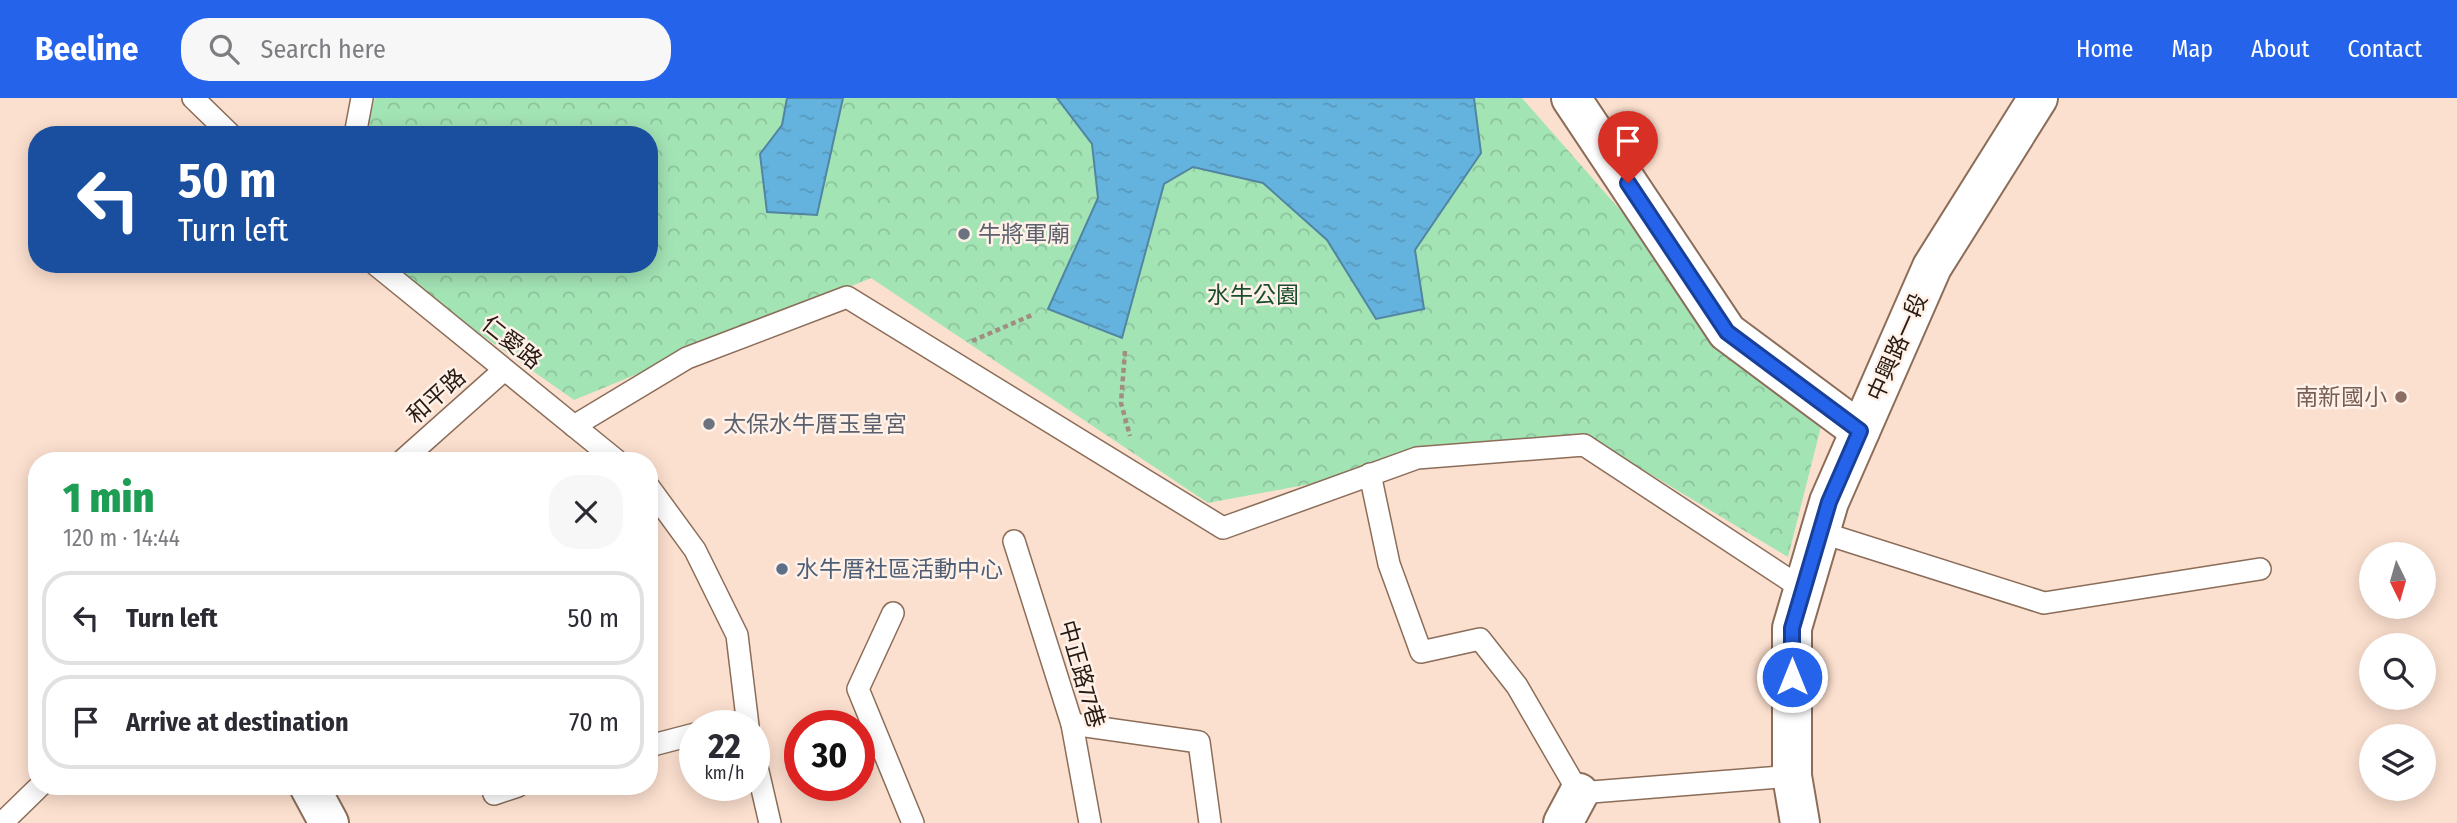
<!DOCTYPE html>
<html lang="en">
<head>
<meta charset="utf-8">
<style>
	:root { --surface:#fff; --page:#f7f7f7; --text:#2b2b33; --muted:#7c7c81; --line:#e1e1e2; --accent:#2563eb }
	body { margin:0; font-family:"Fira Sans Condensed","Noto Sans TC",sans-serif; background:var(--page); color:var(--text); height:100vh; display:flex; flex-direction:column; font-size:26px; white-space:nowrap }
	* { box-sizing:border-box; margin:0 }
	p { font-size:23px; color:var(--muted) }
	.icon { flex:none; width:38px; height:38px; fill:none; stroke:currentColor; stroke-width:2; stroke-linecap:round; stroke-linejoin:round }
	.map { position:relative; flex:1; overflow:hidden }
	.panel { position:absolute; left:28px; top:354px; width:630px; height:343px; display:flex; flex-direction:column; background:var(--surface); border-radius:28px; box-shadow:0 4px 18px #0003 }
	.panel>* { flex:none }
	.guide { position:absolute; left:28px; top:28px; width:630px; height:147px; border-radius:28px; box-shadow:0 4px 18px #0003; background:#1a4fa0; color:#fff; overflow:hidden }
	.needle { width:46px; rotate:175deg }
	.controls { position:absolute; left:2359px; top:444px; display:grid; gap:14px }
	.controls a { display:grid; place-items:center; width:77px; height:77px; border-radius:50%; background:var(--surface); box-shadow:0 4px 18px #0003; font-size:35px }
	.speed { position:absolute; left:679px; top:612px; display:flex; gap:14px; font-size:35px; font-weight:700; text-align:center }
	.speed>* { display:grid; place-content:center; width:91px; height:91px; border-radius:50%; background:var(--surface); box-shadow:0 4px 18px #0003; line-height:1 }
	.speed small { font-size:18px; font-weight:400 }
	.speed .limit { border:10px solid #d22; background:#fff; color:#111 }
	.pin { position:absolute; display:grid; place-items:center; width:60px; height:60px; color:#fff; margin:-72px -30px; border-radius:50% 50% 50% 0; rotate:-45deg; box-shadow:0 0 7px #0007 }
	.pin .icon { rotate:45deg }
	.me { position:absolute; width:77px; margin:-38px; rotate:0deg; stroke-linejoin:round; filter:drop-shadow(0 0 5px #0008) }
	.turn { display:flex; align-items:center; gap:24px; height:147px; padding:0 35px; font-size:32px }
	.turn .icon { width:91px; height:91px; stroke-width:2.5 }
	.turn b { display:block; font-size:49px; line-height:60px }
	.round { display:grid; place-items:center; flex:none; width:74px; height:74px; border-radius:28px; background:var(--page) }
	.headline { display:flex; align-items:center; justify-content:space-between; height:119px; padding:0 35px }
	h1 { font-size:42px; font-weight:800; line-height:52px; color:#1e9e55 }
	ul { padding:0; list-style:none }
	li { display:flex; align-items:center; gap:21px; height:94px; margin:0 14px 10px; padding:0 21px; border:4px solid var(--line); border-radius:28px }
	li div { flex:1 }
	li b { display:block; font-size:26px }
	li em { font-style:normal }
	header { display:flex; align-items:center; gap:42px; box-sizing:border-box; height:98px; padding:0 35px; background:var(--accent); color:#fff }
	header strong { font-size:33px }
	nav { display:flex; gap:38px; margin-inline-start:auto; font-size:24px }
	.search { width:490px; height:63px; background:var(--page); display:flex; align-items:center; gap:18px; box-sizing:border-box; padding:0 24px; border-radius:28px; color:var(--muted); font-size:26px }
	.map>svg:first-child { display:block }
	.park { fill:url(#park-crowns) }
	.water { fill:url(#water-ripples); stroke:#5185a1; stroke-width:2 }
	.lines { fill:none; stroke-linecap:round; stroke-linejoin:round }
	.lane-casing { stroke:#8b6d59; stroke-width:24 }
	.street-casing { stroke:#8b6d59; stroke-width:42 }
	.path { stroke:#a38d80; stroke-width:4.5; stroke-dasharray:5 3.5; stroke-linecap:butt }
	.lane { stroke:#fff; stroke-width:21 }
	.street { stroke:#fff; stroke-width:38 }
	.route-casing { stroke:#184099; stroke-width:18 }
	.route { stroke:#2563eb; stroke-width:12 }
	.worship-dot { fill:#6b7280; stroke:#fff1e8; stroke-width:2.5 }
	.education-dot { fill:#8d6e63; stroke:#fff1e8; stroke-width:2.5 }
	.service-dot { fill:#5c6f8a; stroke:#fff1e8; stroke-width:2.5 }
	.labels { text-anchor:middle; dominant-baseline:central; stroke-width:5; stroke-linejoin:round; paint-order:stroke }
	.worship-label { font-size:23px; fill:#5b616d; stroke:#fff1e8; text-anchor:start }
	.park-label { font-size:23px; fill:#1a4d2d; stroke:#fff1e8 }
	.street-label { font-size:23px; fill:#261a12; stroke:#fff1e8 }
	.education-label { font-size:23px; fill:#785e54; stroke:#fff1e8; text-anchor:end }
	.service-label { font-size:23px; fill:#4e5e75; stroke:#fff1e8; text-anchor:start }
</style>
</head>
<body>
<header>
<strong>Beeline</strong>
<div class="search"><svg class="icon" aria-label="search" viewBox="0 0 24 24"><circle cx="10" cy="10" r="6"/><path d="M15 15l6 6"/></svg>Search here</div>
<nav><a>Home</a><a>Map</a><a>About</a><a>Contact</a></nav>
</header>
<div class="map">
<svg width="2457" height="725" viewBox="0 0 2457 725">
	<defs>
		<pattern id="park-crowns" width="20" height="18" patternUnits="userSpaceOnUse" patternTransform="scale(1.75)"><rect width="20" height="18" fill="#a3e4b5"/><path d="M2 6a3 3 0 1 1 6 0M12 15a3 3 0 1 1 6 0" fill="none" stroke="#8cc39b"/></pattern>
		<pattern id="water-ripples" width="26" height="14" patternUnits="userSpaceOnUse" patternTransform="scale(1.75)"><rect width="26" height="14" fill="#64b3de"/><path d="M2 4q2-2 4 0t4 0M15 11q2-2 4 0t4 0" fill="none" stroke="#5799bd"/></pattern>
	</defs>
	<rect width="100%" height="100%" fill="#fce0cf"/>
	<path class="park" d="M375 0H1522L1736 244 1828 301 1788 459 1582 335 1208 405 871 180 574 302 381 166H649V37H364Z"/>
	<g class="water">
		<path d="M787 0H843L817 117 767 114 760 56 782 27Z"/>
		<path d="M1057 0H1474L1481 55 1415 152 1424 211 1376 221 1327 142 1263 85 1193 69 1164 86 1122 240 1048 211 1098 100 1092 46Z"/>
	</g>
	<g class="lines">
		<g class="lane-casing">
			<g id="lane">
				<path d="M193 0 231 37"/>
				<path d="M355 37 362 0"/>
				<path d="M375 166 616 362"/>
				<path d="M574 328 687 260 847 199 1223 430 1417 360 1584 347 1803 491"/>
				<path d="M403 362 504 272"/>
				<path d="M1370 376 1389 466 1421 554 1480 541 1517 588 1579 695 1792 678"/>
				<path d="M649 389 695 452 737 537 748 628"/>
				<path d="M1820 434 2044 505 2260 471"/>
				<path d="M1014 443 1072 626 1090 725"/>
				<path d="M893 515 858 591 913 725"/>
				<path d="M1072 626 1199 644 1210 725"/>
				<path d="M722 628 746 622"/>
				<path d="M649 648 695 636"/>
				<path d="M754 656 770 725"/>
				<path d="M494 696 518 688"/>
				<path d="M2 725 40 688"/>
			</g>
		</g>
		<g class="street-casing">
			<g id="street">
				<path d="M1571 0 1727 234 1860 333"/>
				<path d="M309 688 329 725"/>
				<path d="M1563 725 1579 695"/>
				<path d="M1800 725 1792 678V530L1829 404 1932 169 2038 0"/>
			</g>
		</g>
		<g class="path">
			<path d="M972 243 1032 217"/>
			<path d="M1125 253 1121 305 1130 338"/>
		</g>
		<use href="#lane" class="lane"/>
		<use href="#street" class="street"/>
	</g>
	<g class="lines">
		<g class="route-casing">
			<path id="route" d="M1628 85 1727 234 1860 333 1829 404 1792 530V579"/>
		</g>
		<use href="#route" class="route"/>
	</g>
	<g class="worship-dot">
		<circle cx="964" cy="136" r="7"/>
		<circle cx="709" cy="326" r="7"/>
	</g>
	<circle class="education-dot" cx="2401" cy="299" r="7"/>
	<circle class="service-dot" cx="782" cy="471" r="7"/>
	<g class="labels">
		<g class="worship-label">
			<text x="978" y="136">牛將軍廟</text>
			<text x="723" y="326">太保水牛厝玉皇宮</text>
		</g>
		<g class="park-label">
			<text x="1253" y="197">水牛公園</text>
		</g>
		<g class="street-label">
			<text transform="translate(512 244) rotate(39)">仁愛路</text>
			<text transform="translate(1897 249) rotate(-66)">中興路一段</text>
			<text transform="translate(436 298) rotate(-42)">和平路</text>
			<text transform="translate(1082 576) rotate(74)">中正路77巷</text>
		</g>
		<g class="education-label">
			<text x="2387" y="299">南新國小</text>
		</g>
		<g class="service-label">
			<text x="796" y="471">水牛厝社區活動中心</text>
		</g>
	</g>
</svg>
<div class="controls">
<a><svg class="needle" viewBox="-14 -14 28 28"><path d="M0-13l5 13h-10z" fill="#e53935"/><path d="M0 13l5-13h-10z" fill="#7c7c81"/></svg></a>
<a><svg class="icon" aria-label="search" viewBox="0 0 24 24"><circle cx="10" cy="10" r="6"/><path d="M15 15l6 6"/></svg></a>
<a><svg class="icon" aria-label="layers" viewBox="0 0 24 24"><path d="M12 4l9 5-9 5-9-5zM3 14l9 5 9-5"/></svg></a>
</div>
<div class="speed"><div>22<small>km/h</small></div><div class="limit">30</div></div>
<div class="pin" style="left:1628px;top:85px;background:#d93025"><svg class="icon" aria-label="arrive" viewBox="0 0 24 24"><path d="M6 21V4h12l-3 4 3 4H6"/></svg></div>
<svg class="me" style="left:1792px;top:579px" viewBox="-20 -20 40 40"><circle r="17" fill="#2563eb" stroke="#fff" stroke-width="3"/><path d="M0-11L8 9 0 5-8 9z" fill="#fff"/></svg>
<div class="guide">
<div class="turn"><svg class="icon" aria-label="left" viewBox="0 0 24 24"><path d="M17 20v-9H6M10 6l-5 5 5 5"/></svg><div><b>50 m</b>Turn left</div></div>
</div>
<section class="panel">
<div class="headline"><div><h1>1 min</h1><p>120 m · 14:44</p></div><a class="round"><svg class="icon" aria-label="close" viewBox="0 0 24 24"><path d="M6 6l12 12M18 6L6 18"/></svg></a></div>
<ul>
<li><svg class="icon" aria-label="left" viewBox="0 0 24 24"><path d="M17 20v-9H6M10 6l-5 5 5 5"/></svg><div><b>Turn left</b></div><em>50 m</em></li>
<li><svg class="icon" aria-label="arrive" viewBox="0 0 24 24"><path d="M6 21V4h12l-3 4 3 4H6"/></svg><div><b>Arrive at destination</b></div><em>70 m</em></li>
</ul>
</section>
</div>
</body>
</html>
